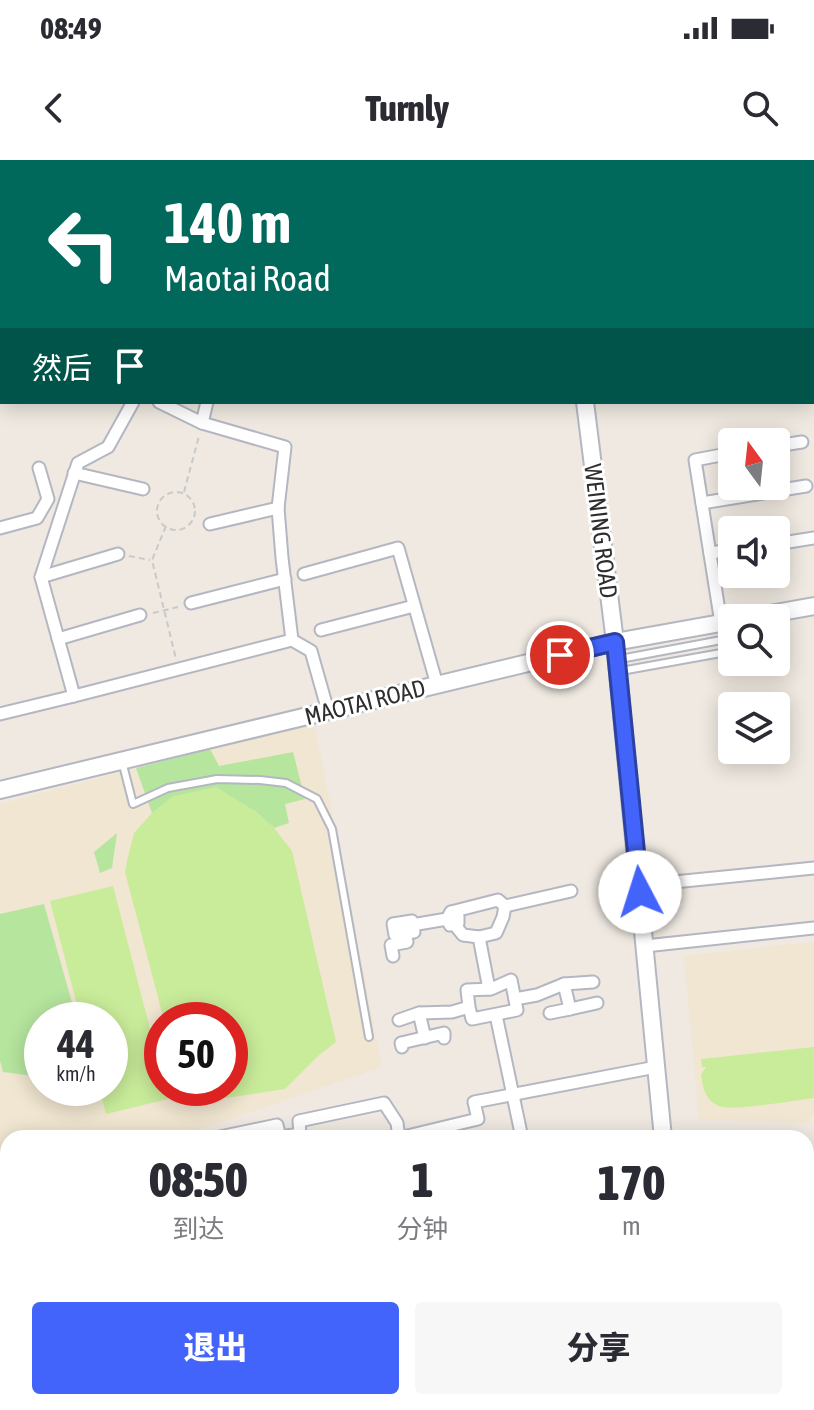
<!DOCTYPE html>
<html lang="zh">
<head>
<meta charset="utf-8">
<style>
	:root { --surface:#fff; --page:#f7f7f7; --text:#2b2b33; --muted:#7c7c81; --accent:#4264fb }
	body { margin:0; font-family:"Asap Condensed","Noto Sans SC",sans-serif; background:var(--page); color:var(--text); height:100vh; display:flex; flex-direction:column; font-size:30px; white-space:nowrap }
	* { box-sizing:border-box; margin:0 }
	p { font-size:26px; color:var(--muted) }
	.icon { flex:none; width:44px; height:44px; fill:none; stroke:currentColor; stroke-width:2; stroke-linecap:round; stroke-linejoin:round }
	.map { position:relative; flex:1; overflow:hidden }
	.panel { position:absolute; left:0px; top:970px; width:814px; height:280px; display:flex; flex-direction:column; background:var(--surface); border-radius:24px 24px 0 0; box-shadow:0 4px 20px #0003 }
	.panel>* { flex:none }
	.guide { position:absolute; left:0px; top:0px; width:814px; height:244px; box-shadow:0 4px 20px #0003; background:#00695c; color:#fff; overflow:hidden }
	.needle { width:52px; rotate:345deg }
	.fabs { position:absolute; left:718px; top:268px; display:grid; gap:16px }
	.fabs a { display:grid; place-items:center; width:72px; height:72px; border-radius:8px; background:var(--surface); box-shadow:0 4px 20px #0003; font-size:40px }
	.speed { position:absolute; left:24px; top:842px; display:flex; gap:16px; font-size:40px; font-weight:700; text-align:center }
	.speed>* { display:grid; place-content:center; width:104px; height:104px; border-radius:50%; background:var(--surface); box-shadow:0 4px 20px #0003; line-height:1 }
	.speed small { font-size:20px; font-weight:400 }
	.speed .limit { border:12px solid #d22; background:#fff; color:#111 }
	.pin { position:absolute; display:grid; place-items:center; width:68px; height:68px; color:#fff; margin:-34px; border:4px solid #fff; border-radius:50%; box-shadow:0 2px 8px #0007 }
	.me { position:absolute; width:88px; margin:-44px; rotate:355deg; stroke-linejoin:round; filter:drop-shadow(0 0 6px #0008) }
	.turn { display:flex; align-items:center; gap:28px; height:168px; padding:0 32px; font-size:36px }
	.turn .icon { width:104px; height:104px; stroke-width:2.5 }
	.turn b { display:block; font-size:56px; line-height:68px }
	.then { display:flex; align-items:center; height:76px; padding:0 32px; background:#0003; gap:16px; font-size:30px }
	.eta { display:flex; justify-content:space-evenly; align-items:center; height:136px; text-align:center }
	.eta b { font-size:48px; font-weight:800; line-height:56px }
	.primary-button { display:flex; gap:16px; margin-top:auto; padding:16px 32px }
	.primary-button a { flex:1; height:92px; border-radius:8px; background:var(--accent); color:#fff; font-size:32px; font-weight:800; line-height:92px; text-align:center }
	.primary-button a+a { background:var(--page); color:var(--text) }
	.status { display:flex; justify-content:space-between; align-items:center; height:56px; padding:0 40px; background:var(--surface); direction:ltr }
	.status svg { height:22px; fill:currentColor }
	header { display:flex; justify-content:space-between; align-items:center; height:104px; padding:0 32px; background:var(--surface); font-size:36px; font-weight:800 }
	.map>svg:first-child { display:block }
	.education { fill:#f0e6d1; fill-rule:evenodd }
	.grass { fill:#b6e59e }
	.pitch { fill:#c9ec9a }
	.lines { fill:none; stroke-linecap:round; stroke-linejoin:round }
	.highway-tunnel { stroke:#c8c4bd; stroke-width:20; stroke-dasharray:20 10; stroke-linecap:butt }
	.lane-casing { stroke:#b4b7c1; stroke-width:10 }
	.street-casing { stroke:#b4b7c1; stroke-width:15 }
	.secondary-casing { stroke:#b4b7c1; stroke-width:20 }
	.primary-casing { stroke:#c9c9c9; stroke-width:22 }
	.path { stroke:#c9c9c9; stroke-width:2; stroke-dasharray:6 4; stroke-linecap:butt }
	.lane { stroke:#fff; stroke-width:6 }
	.street { stroke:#fff; stroke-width:11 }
	.secondary { stroke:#fff; stroke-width:16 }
	.primary { stroke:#f2d163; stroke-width:18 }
	.route-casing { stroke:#2b41a3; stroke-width:20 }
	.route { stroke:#4264fb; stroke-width:14 }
	.labels { text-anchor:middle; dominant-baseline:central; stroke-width:6; stroke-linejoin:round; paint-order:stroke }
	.street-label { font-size:24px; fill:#2e2e2e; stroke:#fff }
</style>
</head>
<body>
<div class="status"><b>08:49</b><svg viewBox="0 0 49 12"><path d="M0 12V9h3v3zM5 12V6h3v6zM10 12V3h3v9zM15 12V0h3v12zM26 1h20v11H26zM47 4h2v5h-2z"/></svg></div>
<header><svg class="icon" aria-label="back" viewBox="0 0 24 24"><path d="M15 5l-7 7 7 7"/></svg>Turnly<svg class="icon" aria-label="search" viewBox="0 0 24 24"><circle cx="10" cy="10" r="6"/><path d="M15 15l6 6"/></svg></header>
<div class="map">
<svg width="814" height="1250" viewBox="0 0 814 1250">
	<rect width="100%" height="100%" fill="#efe9e1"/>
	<g class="education">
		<path d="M314 562 382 907 175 978H8V1110L0 1106V644ZM42 860H110V928H42ZM162 860H230V928H162Z"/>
		<path d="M814 782V953L809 963 699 959 684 796Z"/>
	</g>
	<g class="grass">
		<path d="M210 589 219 606 293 592 305 639 285 644 289 663 274 668 255 651 174 636 152 653 136 608Z"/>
		<path d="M117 673 112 708 100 713 94 692Z"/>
		<path d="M44 744 77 860H42V917L3 912 0 901V754Z"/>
	</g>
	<g class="pitch">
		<path d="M216 627 255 651 274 668 292 691 336 882 318 896 285 929 226 938 209 928H230V860H164L125 712 127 701 134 673 152 653 174 636Z"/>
		<path d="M113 726 162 915V928H165L168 939 106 954 99 928H110V860H81L50 741Z"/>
		<path d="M814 887V938C796 940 732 952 719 946 705 940 703 928 701 915L706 907H702L701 899Z"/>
	</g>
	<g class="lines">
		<g class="highway-tunnel">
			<path d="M0 1147 8 1152"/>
			<path d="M0 1175 8 1180"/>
			<path d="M115 1242 129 1250"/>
		</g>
		<g class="lane-casing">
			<g id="lane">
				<path d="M776 476 785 453"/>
				<path d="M620 499 732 478"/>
				<path d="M621 511 732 491"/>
				<path d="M122 601 133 644 168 628 217 619 260 620 286 623 317 639 332 669 369 877"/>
			</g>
		</g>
		<g class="street-casing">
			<g id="street">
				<path d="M353 0V2"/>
				<path d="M524 0V2"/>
				<path d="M189 2V0"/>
				<path d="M704 2 735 0"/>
				<path d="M0 40H2"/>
				<path d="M812 167H814"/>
				<path d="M133 242 108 287 78 303 41 417 74 536 292 480 282 398 278 348 285 287 202 263"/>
				<path d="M159 242 202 263 207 242"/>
				<path d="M776 286 802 282"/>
				<path d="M74 313 143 329"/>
				<path d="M702 343 806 326"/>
				<path d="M210 364 278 348"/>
				<path d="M0 368 37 358 48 339 39 308"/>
				<path d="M776 384 814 378"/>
				<path d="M710 393 732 390"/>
				<path d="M304 414 398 388 437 525"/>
				<path d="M41 417 118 394"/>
				<path d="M191 443 285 419"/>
				<path d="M721 463 695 300 732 293"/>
				<path d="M321 470 414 446"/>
				<path d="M58 479 140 455"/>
				<path d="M292 480 311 491 328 551"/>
				<path d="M0 554 74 536"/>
				<path d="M674 722 814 708"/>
				<path d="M505 746 571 731"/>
				<path d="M451 752 498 740 505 746 503 757 496 773 479 777 463 775 454 764"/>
				<path d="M412 765 447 759 450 765 458 763V756L451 752 447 759"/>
				<path d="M479 777 489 829"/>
				<path d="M645 786 814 768"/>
				<path d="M393 796 391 785 407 782 405 773 395 775 393 764 412 761 414 772 405 773"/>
				<path d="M515 839 537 835 564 824 593 822"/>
				<path d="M570 849 597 843"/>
				<path d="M419 853 425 878"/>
				<path d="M550 853 570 849 564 824"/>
				<path d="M496 855 522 978"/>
				<path d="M399 860 419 853 452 852 469 847 467 830 491 829 511 820 517 850 472 859 469 847"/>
				<path d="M402 887 401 883 444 873V878"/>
				<path d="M215 978 277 965 280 977 300 974 299 961 384 943 397 963 399 978"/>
				<path d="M399 978 478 959 474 942 656 907"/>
			</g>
		</g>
		<g class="secondary-casing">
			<g id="secondary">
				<path d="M557 0V2"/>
				<path d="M812 113H814"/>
				<path d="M0 115 2 116"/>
				<path d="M585 242 615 482 663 978"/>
				<path d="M748 458 814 446"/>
				<path d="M0 630 615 482 732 461"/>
				<path d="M806 1138 814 1139"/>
				<path d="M76 1242 90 1250"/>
				<path d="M222 1242 235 1250"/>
				<path d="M5 1250 45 1242"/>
				<path d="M169 1250 170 1242"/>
				<path d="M642 1250 645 1242"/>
			</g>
		</g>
		<g class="primary-casing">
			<g id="primary">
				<path d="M0 1123 8 1128"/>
				<path d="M0 1242 5 1227 6 1200"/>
			</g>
		</g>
		<g class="path">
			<path d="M184 332 199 276"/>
			<circle cx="176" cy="351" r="19"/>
			<path d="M166 366 152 400 176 499"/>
			<path d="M129 396 150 400"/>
			<path d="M153 453 178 447"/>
		</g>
		<use href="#lane" class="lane"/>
		<use href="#street" class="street"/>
		<use href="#secondary" class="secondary"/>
		<use href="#primary" class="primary"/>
	</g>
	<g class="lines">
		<g class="route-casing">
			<path id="route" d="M560 495 615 482 640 732"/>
		</g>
		<use href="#route" class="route"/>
	</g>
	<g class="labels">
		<g class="street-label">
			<text transform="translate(601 371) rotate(83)">WEINING ROAD</text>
			<text transform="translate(365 542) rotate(-14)">MAOTAI ROAD</text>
		</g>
	</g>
</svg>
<div class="fabs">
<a><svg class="needle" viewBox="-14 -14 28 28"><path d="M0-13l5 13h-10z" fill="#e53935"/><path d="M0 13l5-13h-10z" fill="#7c7c81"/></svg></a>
<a><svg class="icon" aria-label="sound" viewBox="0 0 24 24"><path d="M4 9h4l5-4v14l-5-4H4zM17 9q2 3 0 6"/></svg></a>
<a><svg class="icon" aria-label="search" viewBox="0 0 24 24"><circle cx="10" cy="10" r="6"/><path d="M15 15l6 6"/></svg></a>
<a><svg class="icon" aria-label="layers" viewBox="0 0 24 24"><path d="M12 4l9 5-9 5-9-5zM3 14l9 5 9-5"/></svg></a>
</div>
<div class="speed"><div>44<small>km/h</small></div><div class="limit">50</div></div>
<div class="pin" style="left:560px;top:495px;background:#d93025"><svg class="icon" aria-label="arrive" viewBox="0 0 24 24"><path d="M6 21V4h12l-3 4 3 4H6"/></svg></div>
<svg class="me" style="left:640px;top:732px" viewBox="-20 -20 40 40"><circle r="19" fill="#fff"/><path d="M0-13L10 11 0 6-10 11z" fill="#4264fb"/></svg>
<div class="guide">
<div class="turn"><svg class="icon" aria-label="left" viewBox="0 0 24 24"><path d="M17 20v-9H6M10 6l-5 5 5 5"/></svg><div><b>140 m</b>Maotai Road</div></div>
<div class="then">然后<svg class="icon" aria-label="arrive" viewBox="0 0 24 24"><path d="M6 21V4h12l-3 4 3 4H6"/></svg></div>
</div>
<section class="panel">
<div class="eta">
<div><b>08:50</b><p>到达</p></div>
<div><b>1</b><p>分钟</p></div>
<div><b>170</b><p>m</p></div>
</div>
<div class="primary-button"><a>退出</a><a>分享</a></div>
</section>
</div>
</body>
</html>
